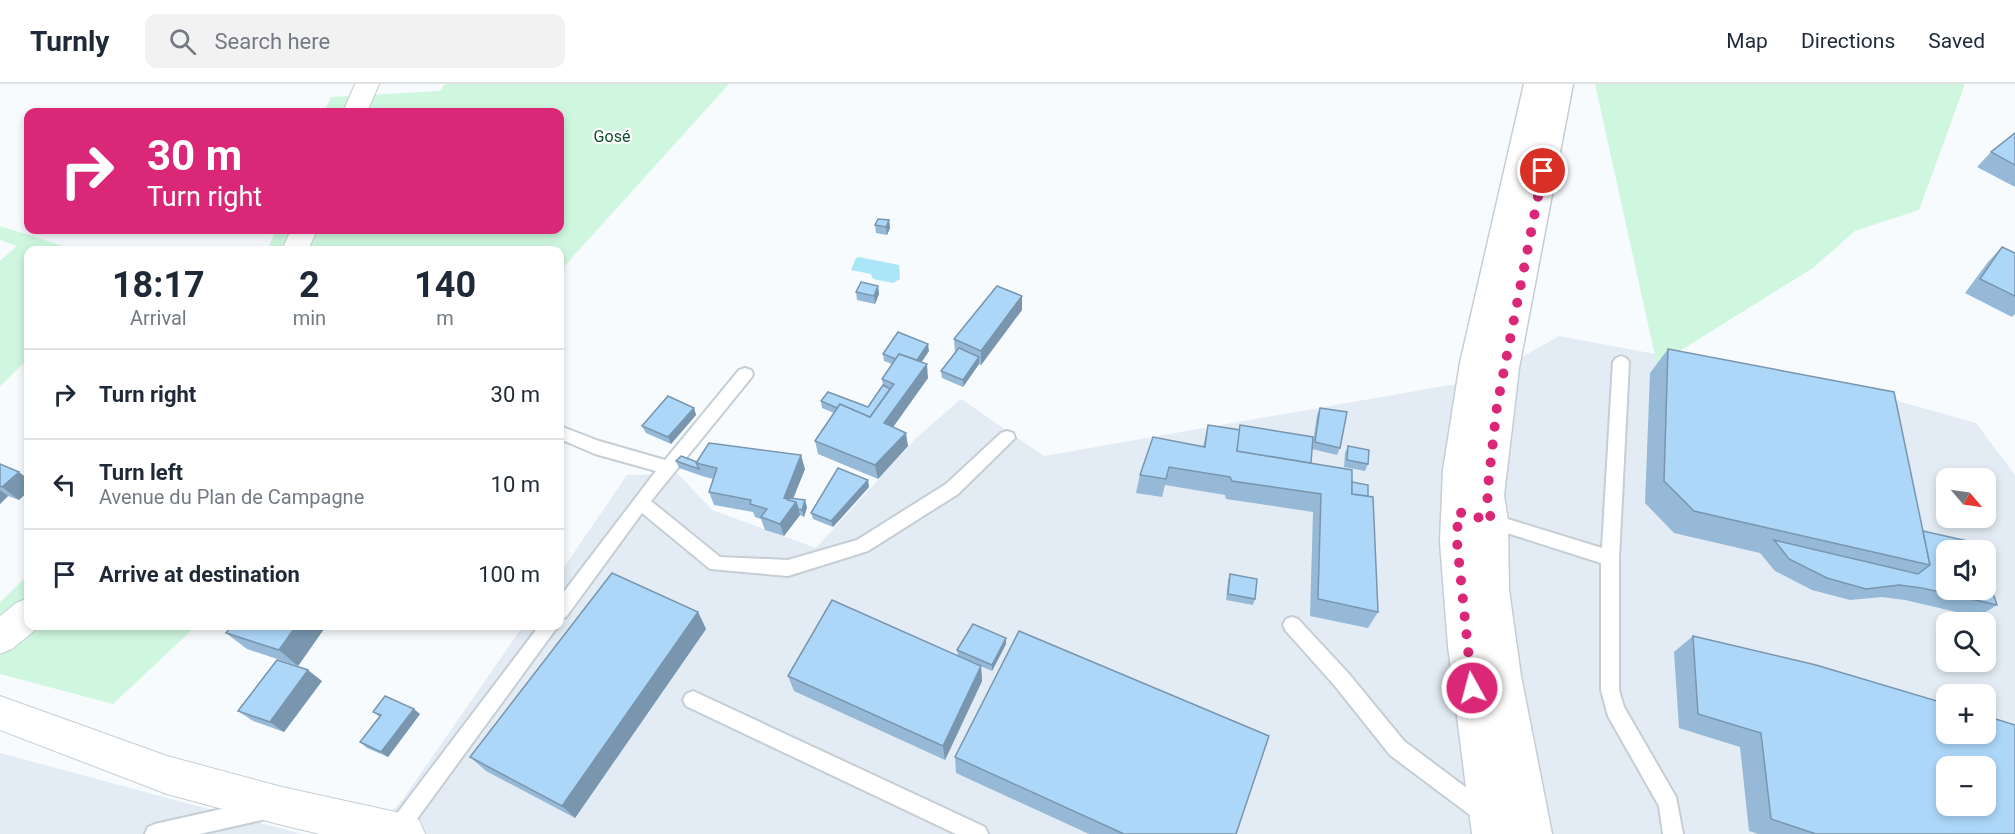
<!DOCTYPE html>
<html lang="en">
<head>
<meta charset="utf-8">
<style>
	:root { --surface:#fff; --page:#f2f2f3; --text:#1f2937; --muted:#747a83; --line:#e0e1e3 }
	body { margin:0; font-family:Roboto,sans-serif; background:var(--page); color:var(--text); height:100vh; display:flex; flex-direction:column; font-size:22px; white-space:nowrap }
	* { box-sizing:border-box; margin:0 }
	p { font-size:20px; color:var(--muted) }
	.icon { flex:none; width:33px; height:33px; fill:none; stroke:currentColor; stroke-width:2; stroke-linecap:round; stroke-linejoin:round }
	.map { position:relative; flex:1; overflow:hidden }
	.drawer { position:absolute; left:24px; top:162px; width:540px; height:384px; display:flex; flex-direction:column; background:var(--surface); border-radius:12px; box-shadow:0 3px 9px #0003 }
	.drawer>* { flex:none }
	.top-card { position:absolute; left:24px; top:24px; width:540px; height:126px; border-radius:12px; box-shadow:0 3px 9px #0003; background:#db2777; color:#fff; overflow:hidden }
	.needle { width:39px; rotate:119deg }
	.tools { position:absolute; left:1936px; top:384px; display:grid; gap:12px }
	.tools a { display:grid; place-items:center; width:60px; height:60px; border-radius:12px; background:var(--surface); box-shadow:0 3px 9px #0003; font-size:30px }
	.pin { position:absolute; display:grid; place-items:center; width:51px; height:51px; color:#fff; margin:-26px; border:3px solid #fff; border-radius:50%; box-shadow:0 2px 6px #0007 }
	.me { position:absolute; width:66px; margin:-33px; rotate:353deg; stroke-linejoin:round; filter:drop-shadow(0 0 4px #0008) }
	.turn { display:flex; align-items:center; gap:21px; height:126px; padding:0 24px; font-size:27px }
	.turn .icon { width:78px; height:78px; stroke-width:2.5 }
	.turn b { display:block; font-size:42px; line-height:51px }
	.eta { display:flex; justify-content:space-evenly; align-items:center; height:102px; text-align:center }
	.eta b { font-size:36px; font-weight:700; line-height:42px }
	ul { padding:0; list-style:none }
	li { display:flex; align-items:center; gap:18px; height:90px; padding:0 24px; border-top:2px solid var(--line) }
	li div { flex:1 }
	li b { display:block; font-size:22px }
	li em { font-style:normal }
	header { display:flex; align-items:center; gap:36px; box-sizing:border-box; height:84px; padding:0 30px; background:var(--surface); border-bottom:2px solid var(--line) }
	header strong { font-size:28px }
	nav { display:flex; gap:33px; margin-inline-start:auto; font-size:21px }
	.search { width:420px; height:54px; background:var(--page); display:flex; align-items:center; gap:15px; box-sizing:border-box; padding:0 21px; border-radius:12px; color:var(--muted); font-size:22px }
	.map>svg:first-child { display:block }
	.built { fill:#e3ecf4; fill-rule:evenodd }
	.green { fill:#cff7df }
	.water { fill:#aae6f8 }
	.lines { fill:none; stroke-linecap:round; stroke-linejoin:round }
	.service-casing { stroke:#c5ced5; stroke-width:4 }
	.minor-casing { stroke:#c5ced5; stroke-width:2 }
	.secondary-casing { stroke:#c5ced5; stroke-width:3 }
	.service { fill:#fff; fill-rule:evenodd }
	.minor { fill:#fff; fill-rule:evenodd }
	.secondary { fill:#fff; fill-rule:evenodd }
	.wall { fill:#95b9d6 }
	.shaded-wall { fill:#7996ae }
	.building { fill:#add7f9; stroke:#7996ae; stroke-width:1.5; fill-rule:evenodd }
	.route { stroke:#db2777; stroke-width:10; stroke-dasharray:0 18 }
	.labels { text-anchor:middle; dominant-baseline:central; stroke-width:4.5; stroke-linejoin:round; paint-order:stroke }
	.far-park-label { font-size:16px; fill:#0e4b31; stroke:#fff }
</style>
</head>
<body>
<header>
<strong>Turnly</strong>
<div class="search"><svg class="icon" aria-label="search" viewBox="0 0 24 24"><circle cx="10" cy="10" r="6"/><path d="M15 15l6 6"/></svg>Search here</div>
<nav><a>Map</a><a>Directions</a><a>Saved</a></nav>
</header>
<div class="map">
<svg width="2015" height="750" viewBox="0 0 2015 750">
	<rect width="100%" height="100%" fill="#f7fbfe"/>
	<g class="built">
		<path d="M1559 252 1880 312 1976 339 2015 391V750H372L403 715 523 542H560V489L627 391 678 390 712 426 816 464 916 354 961 315 1044 372 1484 295ZM1947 394H1986V434H1947ZM1947 466H1986V506H1947ZM1947 538H1986V578H1947ZM1947 610H1986V650H1947ZM1947 682H1986V722H1947Z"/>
		<path d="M0 669 302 750H0Z"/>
	</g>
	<g class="green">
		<path d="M445 0H729L560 187V166H267L276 146H560V28H324L331 13 440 7Z"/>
		<path d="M1595 0H1965L1919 126 1855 147 1813 184 1657 281Z"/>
		<path d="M0 142 76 166H28V275L0 302V177L17 162 0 156Z"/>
		<path d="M28 491V542H196L113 620 0 590V518Z"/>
	</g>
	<path class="water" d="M859 173 899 181 900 195 893 199 873 195 871 190 851 186 856 174Z"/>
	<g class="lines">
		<g class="service-casing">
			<g id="service">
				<path d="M1621 272 1626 274 1629 278 1619 474V606L1624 623 1676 713 1683 750H1663L1659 722 1608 632 1601 606V479L1488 443 1482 441 1479 436 1482 431 1488 429 1602 464 1613 278 1616 274Z"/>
				<path d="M745 284 751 286 753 290 751 294 651 417 720 473 788 476 857 456 946 400 1001 349 1007 347 1013 349 1015 354 958 410 868 467 788 492 710 485 642 429 566 533 560 535V513L656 387 595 370 560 355V342L599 357 665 376 739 286Z"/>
				<path d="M1292 533 1298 535 1349 590 1404 657 1492 723 1495 730 1492 737 1485 740 1478 737 1390 671 1335 602 1286 547 1283 541 1286 535Z"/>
				<path d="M539 542H558L406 750H387L389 740Z"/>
				<path d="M693 607 985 743 988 750H956L686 622 683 616 686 610Z"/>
				<path d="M262 716 269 719 272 726 269 733 262 736 200 750H145L148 743 155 740Z"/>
			</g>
		</g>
		<g class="minor-casing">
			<g id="minor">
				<path d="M355 0H379L367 28H343Z"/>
				<path d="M291 146H317L308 166H282Z"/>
				<path d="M28 514V542H40L12 565 0 570V532L16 519Z"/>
				<path d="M0 612 167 672 282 703 405 730 419 736 425 750H320L282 741 167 710 0 646Z"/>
			</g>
		</g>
		<g class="secondary-casing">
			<path id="secondary" d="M1524 0H1573L1519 284 1504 411 1508 437 1509 506 1521 592 1552 750H1472L1448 562 1440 458 1443 386 1460 279Z"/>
		</g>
		<use href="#service" class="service"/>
		<use href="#minor" class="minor"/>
		<use href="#secondary" class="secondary"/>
	</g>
	<g class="wall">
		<path d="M2015 49V103L1977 83 1991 68Z"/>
		<path d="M889 136 890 144 887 151 876 149 875 141Z"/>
		<path d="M2002 163 2015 169V230L2012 233 1965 209 1988 178Z"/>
		<path d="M878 202 879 210 875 220 857 216 856 208Z"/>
		<path d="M1022 212V226L981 281 979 280 963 303 942 294 941 287 955 269 954 255Z"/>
		<path d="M1668 265 1923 447 1997 521 1978 533 1905 516 1882 513 1850 516 1812 506 1775 487 1760 469 1674 449 1645 419 1650 289Z"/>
		<path d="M929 267 922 278 928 294 893 343 908 362 878 395 818 370 815 357 834 329 822 324 821 317 868 323 883 301 882 295 892 280 884 277 883 270Z"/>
		<path d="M694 324 696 331 671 360 646 349 642 342Z"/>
		<path d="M1320 324 1340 364 1337 371 1312 365 1317 331Z"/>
		<path d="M1208 341 1239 346 1240 341 1311 379 1352 398 1368 412 1378 528 1368 544 1310 532 1313 428 1226 415 1225 411 1165 401 1162 413 1136 409 1140 391 1203 362Z"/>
		<path d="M1348 362 1368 380 1365 387 1344 383 1345 369Z"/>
		<path d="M676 377 805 385 793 415 807 423 804 433 800 431 784 452 765 446 761 435 755 433 753 428 714 421 709 408 713 395 702 392 679 384Z"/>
		<path d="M0 380 19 416 8 412 0 420Z"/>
		<path d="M869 403 833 443 813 435 811 429Z"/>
		<path d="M1230 490 1255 515 1253 521 1226 516 1228 496Z"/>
		<path d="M698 528 706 545 575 734 486 687 470 673Z"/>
		<path d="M232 542H326L298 582 247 565 226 549Z"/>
		<path d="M1693 552 2015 750H1758L1749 747 1740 663 1679 644 1674 568Z"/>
		<path d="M1006 560 992 587 958 572 957 566Z"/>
		<path d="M981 582 982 597 945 676 794 607 788 592Z"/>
		<path d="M322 597 284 648 253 637 238 627Z"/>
		<path d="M373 628 420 630 388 673 367 664 360 658 380 633Z"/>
		<path d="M955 673 1236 750H1089L956 689Z"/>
	</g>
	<g class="shaded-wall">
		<path d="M889 136 890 144 887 151 886 143Z"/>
		<path d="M878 202 879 210 875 220 874 212Z"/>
		<path d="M1022 212V226L981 281V267Z"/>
		<path d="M928 260 929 267 914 288V281Z"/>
		<path d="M979 273V280L963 303V296Z"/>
		<path d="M927 280 928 294 886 353 884 339Z"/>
		<path d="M694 324 696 331 671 360 668 353Z"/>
		<path d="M906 349 908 362 878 395 875 381Z"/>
		<path d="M801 371 805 385 790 422 784 414Z"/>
		<path d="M19 388 28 395V408L19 416 2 403Z"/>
		<path d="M868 396 869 403 833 443 831 437Z"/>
		<path d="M0 406 8 412 0 420Z"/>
		<path d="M805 416 807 423 804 433 802 426Z"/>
		<path d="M796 418 800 431 784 452 780 440Z"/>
		<path d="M698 528 706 545 575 734 562 722Z"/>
		<path d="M296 542H326L298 582 279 566Z"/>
		<path d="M1006 554V560L992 587V581Z"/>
		<path d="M981 582 982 597 945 676 943 662Z"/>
		<path d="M308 586 322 597 284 648 270 638Z"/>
		<path d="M414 625 420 630 388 673 381 668Z"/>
	</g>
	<g class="building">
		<path d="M2015 49V81L1991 68Z"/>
		<path d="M878 135 889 136 886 143 875 141Z"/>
		<path d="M2002 163 2015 169V212L1980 195Z"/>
		<path d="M861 198 878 202 874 212 856 208Z"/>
		<path d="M997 202 1022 212 981 267 954 255Z"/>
		<path d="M898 248 928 260 917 276 899 270 896 275 883 270Z"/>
		<path d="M959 264 979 273 963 296 941 287Z"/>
		<path d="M1668 265 1894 308 1930 481 1694 427 1664 397Z"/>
		<path d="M899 270 927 280 884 339 906 349 875 381 815 357 840 320 870 333 894 300 882 295Z"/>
		<path d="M883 301 890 305 870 333 840 320 837 324 821 317 828 308 868 323Z"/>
		<path d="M668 312 694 324 668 353 642 342Z"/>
		<path d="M1320 324 1347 328 1340 364 1315 358Z"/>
		<path d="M1208 341 1240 346 1237 367 1352 386V410L1373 413 1378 528 1318 515 1321 410 1232 397 1230 393 1169 383 1166 395 1140 391 1153 353 1205 363Z"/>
		<path d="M1240 341 1313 353 1311 379 1237 367Z"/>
		<path d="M709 359 801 371 784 414 796 418 780 440 761 433 767 425 750 420 751 416 709 408 717 384 696 379Z"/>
		<path d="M1348 362 1369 366 1368 380 1347 376Z"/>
		<path d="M681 372 697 378 696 379 699 385 676 377Z"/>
		<path d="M0 380 19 388 2 403 0 402Z"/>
		<path d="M838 384 868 396 831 437 811 429Z"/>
		<path d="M1352 398 1368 401V412L1352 410Z"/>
		<path d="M789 414 805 416 802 426 798 425 796 418 788 416Z"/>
		<path d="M1923 447 1976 459 1978 466H1947V506H1986V489L1997 521 1922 504 1899 501 1866 505 1827 494 1789 475 1774 456 1918 490 1930 481Z"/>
		<path d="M612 489 698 528 562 722 470 673Z"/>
		<path d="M1230 490 1257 495 1255 515 1228 510Z"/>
		<path d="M832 516 981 582 943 662 788 592Z"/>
		<path d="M973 540 1006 554 992 581 957 566Z"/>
		<path d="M232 542H296L279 566 226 549Z"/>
		<path d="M1019 547 1269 652 1236 750H1124L955 673Z"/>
		<path d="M1693 552 1816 581 1947 620V650H1986V632L2015 641V750H1816L1771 735 1761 649 1698 630ZM1947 682H1986V722H1947Z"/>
		<path d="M277 576 308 586 270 638 238 627Z"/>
		<path d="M385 612 414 625 381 668 360 658 381 631 373 628Z"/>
	</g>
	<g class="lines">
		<path class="route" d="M1472 604 1457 458 1458 428 1491 437 1487 411 1497 322 1543 87"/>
	</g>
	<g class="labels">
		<g class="far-park-label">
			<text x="612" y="52">Gosé</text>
		</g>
	</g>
</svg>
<div class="tools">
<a><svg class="needle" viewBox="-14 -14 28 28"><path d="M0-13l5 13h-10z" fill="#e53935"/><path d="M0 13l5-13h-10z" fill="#747a83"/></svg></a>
<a><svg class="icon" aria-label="sound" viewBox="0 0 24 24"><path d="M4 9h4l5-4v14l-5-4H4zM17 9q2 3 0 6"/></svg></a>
<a><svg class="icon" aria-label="search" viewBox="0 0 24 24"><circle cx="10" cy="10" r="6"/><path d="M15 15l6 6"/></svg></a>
<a>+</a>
<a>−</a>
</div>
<div class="pin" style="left:1543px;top:87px;background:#d93025"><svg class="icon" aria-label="arrive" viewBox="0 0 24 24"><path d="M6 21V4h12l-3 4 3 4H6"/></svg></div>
<svg class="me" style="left:1472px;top:604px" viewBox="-20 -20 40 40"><circle r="17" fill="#db2777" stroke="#fff" stroke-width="3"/><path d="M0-11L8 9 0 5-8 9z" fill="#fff"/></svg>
<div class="top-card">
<div class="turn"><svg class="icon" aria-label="right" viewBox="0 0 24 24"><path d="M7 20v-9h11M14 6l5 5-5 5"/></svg><div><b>30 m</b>Turn right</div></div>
</div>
<section class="drawer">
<div class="eta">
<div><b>18:17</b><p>Arrival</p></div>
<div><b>2</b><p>min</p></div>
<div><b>140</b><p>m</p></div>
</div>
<ul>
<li><svg class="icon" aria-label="right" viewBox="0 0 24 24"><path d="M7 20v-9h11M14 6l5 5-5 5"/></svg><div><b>Turn right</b></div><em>30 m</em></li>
<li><svg class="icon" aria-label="left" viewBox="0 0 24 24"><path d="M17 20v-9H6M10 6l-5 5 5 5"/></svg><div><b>Turn left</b><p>Avenue du Plan de Campagne</p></div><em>10 m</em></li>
<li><svg class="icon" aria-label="arrive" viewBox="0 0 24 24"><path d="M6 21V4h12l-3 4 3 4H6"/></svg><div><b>Arrive at destination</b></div><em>100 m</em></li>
</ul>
</section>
</div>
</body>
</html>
